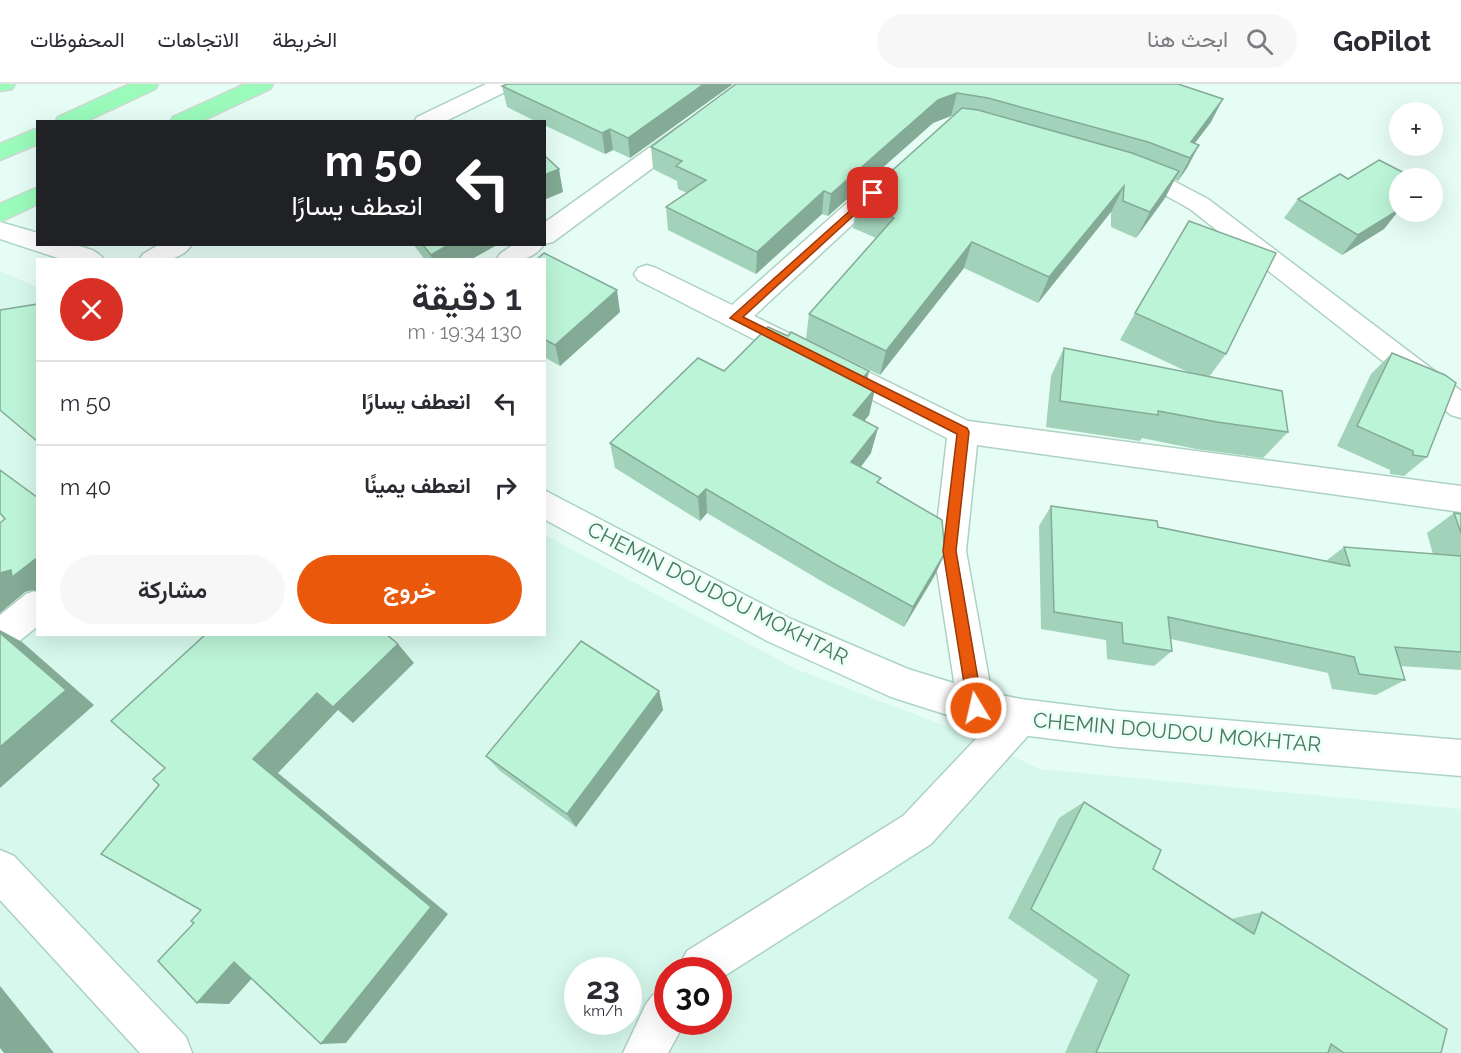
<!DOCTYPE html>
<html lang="ar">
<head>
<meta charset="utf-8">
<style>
	:root { --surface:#fff; --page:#f7f7f7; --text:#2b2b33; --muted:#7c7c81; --line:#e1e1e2; --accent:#ea580c }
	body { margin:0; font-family:Raleway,Vazirmatn,sans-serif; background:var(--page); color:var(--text); direction:rtl; height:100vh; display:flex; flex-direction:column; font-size:22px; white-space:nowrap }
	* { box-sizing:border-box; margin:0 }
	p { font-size:20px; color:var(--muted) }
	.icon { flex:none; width:33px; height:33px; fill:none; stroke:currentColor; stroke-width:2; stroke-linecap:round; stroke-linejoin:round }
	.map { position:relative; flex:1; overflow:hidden; direction:ltr }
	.panel { position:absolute; left:36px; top:174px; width:510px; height:378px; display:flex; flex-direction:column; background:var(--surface); border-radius:0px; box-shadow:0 6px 24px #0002; direction:rtl }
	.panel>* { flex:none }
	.guide { position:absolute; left:36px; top:36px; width:510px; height:126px; border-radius:0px; box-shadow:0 6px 24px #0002; direction:rtl; background:#202124; color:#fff; overflow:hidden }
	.controls { position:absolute; left:1389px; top:18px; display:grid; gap:12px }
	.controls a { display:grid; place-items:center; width:54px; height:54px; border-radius:50%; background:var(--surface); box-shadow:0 6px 24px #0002; font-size:30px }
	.speed { position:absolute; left:564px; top:873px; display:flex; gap:12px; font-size:30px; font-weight:700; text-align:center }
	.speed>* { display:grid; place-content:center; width:78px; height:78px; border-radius:50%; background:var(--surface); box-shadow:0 6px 24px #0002; line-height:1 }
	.speed small { font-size:15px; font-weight:400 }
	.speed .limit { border:9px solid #d22; background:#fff; color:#111 }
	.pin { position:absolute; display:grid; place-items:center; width:51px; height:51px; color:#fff; margin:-26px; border-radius:12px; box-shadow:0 3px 9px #0006 }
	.me { position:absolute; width:66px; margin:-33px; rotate:351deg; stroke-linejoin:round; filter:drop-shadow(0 0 4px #0008) }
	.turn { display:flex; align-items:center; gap:21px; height:126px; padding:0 24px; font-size:27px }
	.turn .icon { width:78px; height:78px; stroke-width:2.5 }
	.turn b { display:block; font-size:42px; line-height:51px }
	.round { display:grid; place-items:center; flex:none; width:63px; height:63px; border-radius:32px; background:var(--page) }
	.summary { display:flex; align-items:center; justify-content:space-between; height:102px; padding:0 24px }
	h1 { font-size:36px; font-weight:600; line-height:45px }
	.button { display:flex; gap:12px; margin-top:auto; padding:12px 24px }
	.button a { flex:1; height:69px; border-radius:36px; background:var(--accent); color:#fff; font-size:24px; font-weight:600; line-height:69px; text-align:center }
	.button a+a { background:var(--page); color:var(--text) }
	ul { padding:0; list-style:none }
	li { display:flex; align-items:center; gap:18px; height:84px; padding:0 24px; border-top:2px solid var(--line) }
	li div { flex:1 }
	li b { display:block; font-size:22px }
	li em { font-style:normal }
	header { display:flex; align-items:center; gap:36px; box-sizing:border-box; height:84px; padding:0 30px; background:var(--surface); border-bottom:2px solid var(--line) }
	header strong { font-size:28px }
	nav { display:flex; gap:33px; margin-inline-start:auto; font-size:21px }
	.search { width:420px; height:54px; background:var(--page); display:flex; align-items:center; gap:15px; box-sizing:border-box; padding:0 21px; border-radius:33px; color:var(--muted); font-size:22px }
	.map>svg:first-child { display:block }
	.residential { fill:#d7f8ec; fill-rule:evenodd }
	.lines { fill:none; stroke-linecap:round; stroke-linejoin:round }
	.street-casing { stroke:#add2c1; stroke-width:3 }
	.secondary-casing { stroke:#abd5c1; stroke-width:3 }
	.highway-casing { stroke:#ccd9d2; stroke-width:3 }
	.street { fill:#fff; fill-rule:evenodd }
	.secondary { fill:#fff; fill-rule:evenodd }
	.highway { fill:#9afbbb; fill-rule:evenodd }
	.wall { fill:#a2d2b9 }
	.shaded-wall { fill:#84ab96 }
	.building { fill:#bcf4d7; stroke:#84ab96; stroke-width:1.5 }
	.route { fill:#ea580c; stroke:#983908; stroke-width:1.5 }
	.labels { text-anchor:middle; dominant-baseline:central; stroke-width:6; stroke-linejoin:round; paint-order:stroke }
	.street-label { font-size:21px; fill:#49785e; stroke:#edfff9 }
</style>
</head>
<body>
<header>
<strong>GoPilot</strong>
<div class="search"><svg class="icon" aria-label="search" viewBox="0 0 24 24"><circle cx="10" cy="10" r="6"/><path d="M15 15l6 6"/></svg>ابحث هنا</div>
<nav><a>الخريطة</a><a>الاتجاهات</a><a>المحفوظات</a></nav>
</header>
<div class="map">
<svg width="1461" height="969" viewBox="0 0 1461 969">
	<rect width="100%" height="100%" fill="#e6fdf6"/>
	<path class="residential" d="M0 187 37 203 38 550H544L545 451 796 585 972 652 1039 685 1461 725V969H0ZM578 886H628V938H578ZM668 886H718V938H668Z"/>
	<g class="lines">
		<g class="street-casing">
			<g id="street">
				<path d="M486 0H514L511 5 444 38H414L417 33Z"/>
				<path d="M689 39 697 41 700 46 697 51 553 158 544 160V139L681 41Z"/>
				<path d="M1128 80 1170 95 1208 115 1461 307V334L1451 331 1190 125 1154 105 1120 92 1116 87 1120 82Z"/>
				<path d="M889 87 897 89 901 94 897 99 754 232 968 337 1461 402V428L977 361 966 467 994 623 989 635 976 640 963 635 958 623 934 467 947 354 638 196 634 190 638 184 647 181 656 184 732 221 881 89Z"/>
				<path d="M160 160H192C181 179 158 176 139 176L143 170Z"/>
				<path d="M514 160H544C533 178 515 176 496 176L500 170Z"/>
				<path d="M38 506V542L12 563 0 568V531L26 510Z"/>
				<path d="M1021 615 1034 621 1039 633 1034 645 931 760 718 896V886H677L687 867 903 732 1008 621Z"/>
				<path d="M0 766 14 772 186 953 192 969H140L0 816Z"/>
				<path d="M668 904V938H685L668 969H623L646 920 653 911Z"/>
			</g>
		</g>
		<g class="secondary-casing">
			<g id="secondary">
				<path d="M0 138 38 149V160C56 160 93 158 104 176H64L0 155Z"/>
				<path d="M544 406 791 535 908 585 976 606 1021 615 1118 627 1461 656V692L1118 663 1021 651 976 640 891 613 767 557 544 435Z"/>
			</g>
		</g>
		<g class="highway-casing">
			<g id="highway">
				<path d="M0 0H15L12 5 0 7Z"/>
				<path d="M130 0H158L155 5 85 38H55L58 33Z"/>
				<path d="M245 0H273L270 5 200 38H170L173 33Z"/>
				<path d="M38 44V60L0 76V60Z"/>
				<path d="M38 103V120L0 138V120Z"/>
			</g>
		</g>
		<use href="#street" class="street"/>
		<use href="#secondary" class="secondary"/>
		<use href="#highway" class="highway"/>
	</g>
	<g class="wall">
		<path d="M508 0H733L630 74 613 66 605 70 544 41V38H537L507 23 502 2Z"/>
		<path d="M736 0H1178L1211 38 1195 59 1199 61 1187 84 1178 97 1175 95 1165 114 1136 154 1111 143V128L1038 219 964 184 880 291 806 255 809 230 876 154 853 144 857 118 953 32H951L933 39 828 132 822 130 756 190 668 146 666 123 687 109 678 105 677 97 653 85 651 63Z"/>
		<path d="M1298 115 1399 125 1384 145 1342 171 1284 134Z"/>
		<path d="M413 160H494L495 162 470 176H425Z"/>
		<path d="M544 176 620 228 560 282 544 273Z"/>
		<path d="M1135 229 1226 270 1209 293 1288 348 1263 374 1196 365 1142 354 1140 357 1046 343 1051 292 1064 264 1190 289 1120 256Z"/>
		<path d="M788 252 869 287 866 300 875 305 869 331 864 337 871 369 861 383 879 399 945 469 935 491 904 543 828 501 707 429 700 437 615 384 610 359 724 287Z"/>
		<path d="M1392 269 1427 373 1404 392 1390 390V386L1337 362 1371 290Z"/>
		<path d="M1051 422 1158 443 1326 477 1344 463 1433 470 1427 449 1454 429 1461 430V586L1400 582 1405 596 1376 611 1332 605 1328 589 1171 555 1172 567 1154 582 1107 575 1106 556 1041 545 1039 442Z"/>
		<path d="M659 607 663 626 576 743 500 687 486 672Z"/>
		<path d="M1084 718 1153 785 1231 835 1262 828 1441 969H1065L1098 896 1008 834 1059 734Z"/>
	</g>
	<g class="shaded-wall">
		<path d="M704 0H733L630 74 628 54Z"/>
		<path d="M957 9 951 32 933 39 828 132 831 110 938 16Z"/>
		<path d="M1223 15 1211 38 1185 72 1191 58Z"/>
		<path d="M610 45 613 66 605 70 602 49Z"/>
		<path d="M1199 61 1187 84 1178 97 1190 74Z"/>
		<path d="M559 85 563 108 544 116V91Z"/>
		<path d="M1179 87 1165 114 1136 154 1150 128Z"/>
		<path d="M1124 102 1111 128 1038 219 1049 193Z"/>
		<path d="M824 107 822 130 756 190 757 168Z"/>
		<path d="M1400 115V124L1380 137 1400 125 1384 145 1342 171 1358 151 1392 120Z"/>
		<path d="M972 158 964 184 880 291 886 267Z"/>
		<path d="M450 160H494L495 162 470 176H432L431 171Z"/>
		<path d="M617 206 620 228 560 282 555 261Z"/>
		<path d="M869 287 863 314 860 297Z"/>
		<path d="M875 305 869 331 848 357 853 331Z"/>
		<path d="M878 344 871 369 846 402 851 378Z"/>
		<path d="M706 405 707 429 700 437 698 413Z"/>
		<path d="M945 469 935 491 904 543 913 523Z"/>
		<path d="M38 473V509L33 506 25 508 0 529V489Z"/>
		<path d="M0 546 22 558 94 621 0 704Z"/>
		<path d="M398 560 414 579 353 639 338 626 278 689 448 830 346 959 321 960 253 675 317 609Z"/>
		<path d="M659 607 663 626 576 743 567 730Z"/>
		<path d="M234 878 263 882 229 920 197 919Z"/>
		<path d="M0 902 54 969H4L0 964Z"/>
	</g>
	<g class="building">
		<path d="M508 0H704L628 54 610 45 602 49 502 2Z"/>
		<path d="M736 0H1178L1223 15 1191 58 1199 61 1190 74 1148 58 988 14 957 9 938 16 831 110 824 107 757 168 666 123 706 96 676 82 682 77 651 63Z"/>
		<path d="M962 24 978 26 1132 69 1179 87 1150 128 1123 117 1124 102 1049 193 972 158 886 267 809 230 894 134 857 118Z"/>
		<path d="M544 71 559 85 544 91Z"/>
		<path d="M1379 76 1414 94H1400V115L1392 120 1400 125 1358 151 1298 115 1340 90 1348 95Z"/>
		<path d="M1189 137 1276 169 1226 270 1135 229Z"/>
		<path d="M422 160H450L431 171Z"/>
		<path d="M544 169 617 206 555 261 544 255V176H536Z"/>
		<path d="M38 220V358L0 326V226Z"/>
		<path d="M768 243 788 252 791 248 869 287 860 297 875 305 853 331 878 344 851 378 881 394 877 398 942 436 945 469 913 523 833 479 706 405 698 413 610 359 698 274 724 287Z"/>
		<path d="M1064 264 1282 307 1288 348 1217 338 1158 327V331L1060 317Z"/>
		<path d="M1392 269 1445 291 1456 299 1427 373 1413 371V367L1357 342Z"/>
		<path d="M0 386 38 414V473L12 493 11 486 0 489V439L5 435 0 429Z"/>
		<path d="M1051 422 1157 437 1158 443 1350 482 1344 463 1461 472V568L1395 563 1405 596 1359 590 1354 573 1168 533 1172 567 1123 559 1122 539 1054 528Z"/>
		<path d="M1454 429 1461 430V449Z"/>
		<path d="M0 549 66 606 0 663Z"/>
		<path d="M206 550H386L398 560 333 623 317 609 253 675 431 823 321 960 234 878 197 919 158 877 194 839 191 837 201 826 101 770 159 701 153 695 165 684 111 637Z"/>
		<path d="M581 557 659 607 567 730 486 672Z"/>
		<path d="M1084 718 1161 766 1153 785 1254 850 1262 828 1447 945 1441 969H1344L1331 960 1328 969H1096L1129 891 1031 825Z"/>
	</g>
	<path class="route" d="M873 106 876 107V111L743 233 967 344 969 348 956 467 983 624 981 629 976 631 970 629 968 624 943 467 957 350 730 234Z"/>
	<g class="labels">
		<g class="street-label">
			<text transform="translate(718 509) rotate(27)">CHEMIN DOUDOU MOKHTAR</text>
			<text transform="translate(1177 648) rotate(5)">CHEMIN DOUDOU MOKHTAR</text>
		</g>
	</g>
</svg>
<div class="controls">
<a>+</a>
<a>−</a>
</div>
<div class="speed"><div>23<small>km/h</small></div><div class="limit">30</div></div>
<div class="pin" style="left:873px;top:109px;background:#d93025"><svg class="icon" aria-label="arrive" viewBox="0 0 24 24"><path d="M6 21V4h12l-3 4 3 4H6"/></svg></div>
<svg class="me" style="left:976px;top:624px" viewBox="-20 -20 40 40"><circle r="17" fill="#ea580c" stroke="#fff" stroke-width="3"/><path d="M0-11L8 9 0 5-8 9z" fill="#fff"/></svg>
<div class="guide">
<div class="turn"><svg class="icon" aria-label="left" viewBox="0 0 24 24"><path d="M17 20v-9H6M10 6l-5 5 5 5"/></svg><div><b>50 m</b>انعطف يسارًا</div></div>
</div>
<section class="panel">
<div class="summary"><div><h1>1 دقيقة</h1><p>130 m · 19:34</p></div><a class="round" style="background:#d93025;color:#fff"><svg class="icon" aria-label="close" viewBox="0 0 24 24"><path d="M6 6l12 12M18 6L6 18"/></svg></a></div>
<ul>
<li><svg class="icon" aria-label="left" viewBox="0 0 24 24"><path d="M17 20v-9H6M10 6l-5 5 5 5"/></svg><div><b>انعطف يسارًا</b></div><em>50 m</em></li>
<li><svg class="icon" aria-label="right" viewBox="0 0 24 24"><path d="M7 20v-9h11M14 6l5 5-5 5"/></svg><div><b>انعطف يمينًا</b></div><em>40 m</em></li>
</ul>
<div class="button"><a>خروج</a><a>مشاركة</a></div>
</section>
</div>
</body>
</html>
